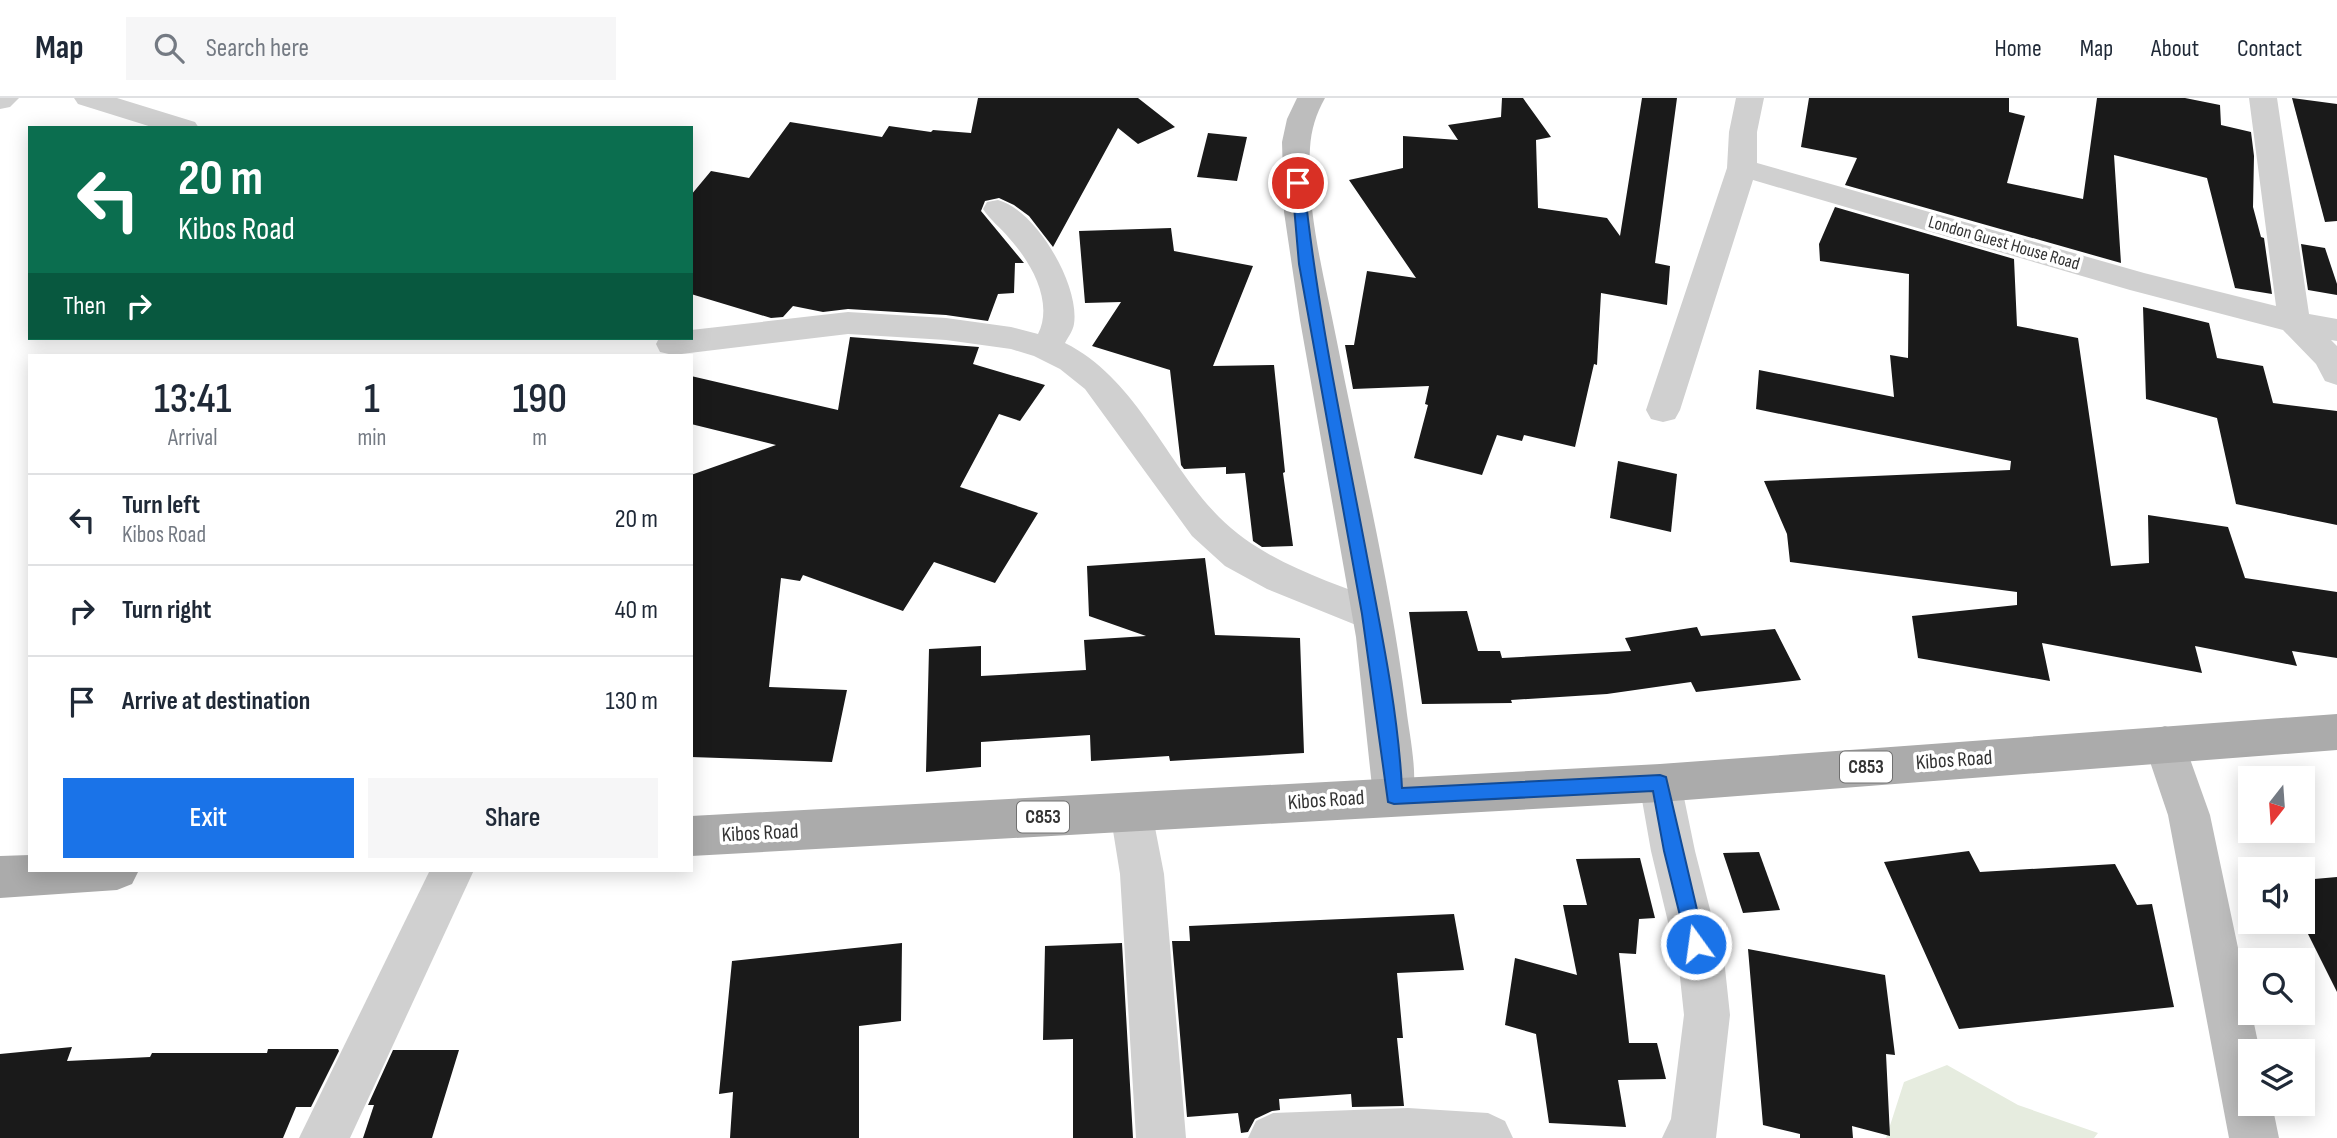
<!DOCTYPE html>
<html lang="en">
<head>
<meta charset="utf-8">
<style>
	:root { --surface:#fff; --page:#f6f6f7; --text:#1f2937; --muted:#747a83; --line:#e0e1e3; --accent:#1a73e8 }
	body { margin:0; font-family:"Sofia Sans Condensed",sans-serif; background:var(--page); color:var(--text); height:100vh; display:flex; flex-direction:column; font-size:26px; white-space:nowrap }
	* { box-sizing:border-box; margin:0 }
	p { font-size:23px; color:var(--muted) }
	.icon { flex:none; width:38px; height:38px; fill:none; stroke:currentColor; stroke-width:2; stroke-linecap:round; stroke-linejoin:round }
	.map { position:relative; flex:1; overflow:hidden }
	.drawer { position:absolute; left:28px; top:256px; width:665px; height:518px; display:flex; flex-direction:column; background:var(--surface); border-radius:0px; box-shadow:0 4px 18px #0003 }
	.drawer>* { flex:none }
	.hud { position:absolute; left:28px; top:28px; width:665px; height:214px; border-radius:0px; box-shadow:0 4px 18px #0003; background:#0b6e4f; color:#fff; overflow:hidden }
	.needle { width:46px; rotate:197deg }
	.tools { position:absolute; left:2238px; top:668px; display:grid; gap:14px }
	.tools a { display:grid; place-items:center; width:77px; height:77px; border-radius:0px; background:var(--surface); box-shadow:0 4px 18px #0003; font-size:35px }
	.pin { position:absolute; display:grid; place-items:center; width:60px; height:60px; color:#fff; margin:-30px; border:4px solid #fff; border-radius:50%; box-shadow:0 2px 7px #0007 }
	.me { position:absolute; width:77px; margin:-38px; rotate:346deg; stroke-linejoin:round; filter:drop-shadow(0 0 5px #0008) }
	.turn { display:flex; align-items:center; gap:24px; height:147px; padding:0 35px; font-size:32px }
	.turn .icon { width:91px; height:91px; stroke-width:2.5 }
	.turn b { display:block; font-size:49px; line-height:60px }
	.then { display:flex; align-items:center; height:66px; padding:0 35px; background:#0003; gap:14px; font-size:26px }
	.eta { display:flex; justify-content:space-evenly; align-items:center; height:119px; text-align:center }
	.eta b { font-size:42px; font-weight:600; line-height:49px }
	.button { display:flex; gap:14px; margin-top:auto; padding:14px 35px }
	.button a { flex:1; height:80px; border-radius:0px; background:var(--accent); color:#fff; font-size:28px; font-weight:600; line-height:80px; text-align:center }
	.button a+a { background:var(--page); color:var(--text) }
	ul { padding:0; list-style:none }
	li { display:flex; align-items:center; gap:21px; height:91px; padding:0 35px; border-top:2px solid var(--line) }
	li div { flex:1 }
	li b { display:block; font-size:26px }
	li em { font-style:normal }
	header { display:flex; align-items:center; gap:42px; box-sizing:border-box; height:98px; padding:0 35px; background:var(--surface); border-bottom:2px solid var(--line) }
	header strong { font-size:33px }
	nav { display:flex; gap:38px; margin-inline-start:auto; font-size:24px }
	.search { width:490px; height:63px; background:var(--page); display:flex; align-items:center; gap:18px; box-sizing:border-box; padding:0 24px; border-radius:0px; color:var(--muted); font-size:26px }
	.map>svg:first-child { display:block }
	.green { fill:#e6ecdf }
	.building { fill:#1a1a1a }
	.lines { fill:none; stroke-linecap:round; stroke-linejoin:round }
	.street { fill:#d0d0d0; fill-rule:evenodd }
	.secondary { fill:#bdbdbd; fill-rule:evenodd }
	.primary { fill:#ababab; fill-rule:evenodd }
	.route { fill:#1a73e8; stroke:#114b97; stroke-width:2 }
	.labels { text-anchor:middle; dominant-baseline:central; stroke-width:7; stroke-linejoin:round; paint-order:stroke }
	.far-street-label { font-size:18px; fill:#333; stroke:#fff }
	.shield { fill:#fff; stroke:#707070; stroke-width:2 }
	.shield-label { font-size:19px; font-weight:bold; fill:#333 }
	.street-label { font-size:21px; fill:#333; stroke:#fff }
</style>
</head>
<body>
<header>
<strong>Map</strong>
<div class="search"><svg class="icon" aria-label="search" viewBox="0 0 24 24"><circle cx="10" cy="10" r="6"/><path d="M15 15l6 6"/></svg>Search here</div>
<nav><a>Home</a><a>Map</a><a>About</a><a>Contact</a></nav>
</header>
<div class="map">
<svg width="2337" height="1040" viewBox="0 0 2337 1040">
	<rect width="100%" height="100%" fill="#fff"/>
	<path class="green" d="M1947 967 2018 1007 2098 1035 2094 1040H1886L1904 984Z"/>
	<g class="building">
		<path d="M978 0H1138L1175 29 1138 46 1118 30 1053 149 1029 118 1014 107 999 100 985 103 981 113 1024 165H1015L1014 195 998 196 988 223 946 217 848 211 823 214 793 208 783 219 771 220 691 196V97L711 73 749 80 790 24 882 39 889 28 931 34 933 32 971 35Z"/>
		<path d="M1502 0H1523L1551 39 1536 42 1538 110 1607 120 1620 138 1642 0H1677L1655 165 1670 168 1667 207 1601 195 1597 267 1594 266 1575 349 1524 337 1522 343 1497 337 1482 377 1414 360 1428 307 1425 306 1429 288 1353 291 1345 247H1354L1367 173 1416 180 1349 82 1403 70V38L1458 42 1448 27 1501 19Z"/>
		<path d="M1809 0H2009V14L2025 18 2007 85 2083 101 2097 0H2185L2220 7 2221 27 2251 34 2254 58 2253 109 2261 139 2264 140 2272 196 2235 190 2207 80 2114 57 2121 165 1845 87 1857 60 1801 49Z"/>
		<path d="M2292 0 2337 6V123L2325 124Z"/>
		<path d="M1208 35 1247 39 1237 83 1197 79Z"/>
		<path d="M1835 109 2014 161 2017 228 2078 240 2111 468 2149 465 2148 417 2228 429 2245 480 2337 494V560L2292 553 2297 568 2195 548 2202 575 2042 545 2050 583 1918 560 1912 518 2017 507V494L1790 464 1787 436 1764 383 2010 372 2011 363 1756 311 1759 272 1894 299 1890 257 1908 260 1909 176 1820 163 1819 146Z"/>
		<path d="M1171 130 1174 153 1253 168 1213 268 1274 267 1285 374 1283 375 1293 448 1262 449 1253 443 1245 375 1226 376V369L1184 371 1181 367 1170 272 1092 248 1121 204 1085 205 1079 133Z"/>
		<path d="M2301 146 2325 150 2337 186V197L2308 192Z"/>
		<path d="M2143 209 2209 225 2217 260 2263 268 2273 305 2337 313V427L2236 406 2217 320 2146 301Z"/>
		<path d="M850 239 979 249 973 266 1045 287 1020 323 999 316 960 389 1038 415 995 485 934 464 903 513 803 477 800 483 781 480 769 589 847 592 832 664 691 659V377L776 347 691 326V278L838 312Z"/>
		<path d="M1618 363 1677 376 1671 434 1610 420Z"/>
		<path d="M1205 460 1215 537 1300 540 1304 655 1170 663 1169 658 1091 663 1090 637 981 644V669L926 674 929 551 981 548V578L1086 572 1084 542 1146 538 1089 518 1087 468Z"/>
		<path d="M1467 513 1478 553H1500L1502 560 1631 553 1625 540 1697 529 1701 538 1775 531 1801 582 1696 594 1691 584 1607 596 1511 602 1512 605 1422 606 1409 514Z"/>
		<path d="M1969 753 1980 774 2115 766 2137 807 2152 806 2174 909 1959 931 1884 764Z"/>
		<path d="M1759 754 1780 812 1743 815 1723 755Z"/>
		<path d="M1640 760 1655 820 1639 821 1636 856 1619 855 1629 945H1657L1666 981 1618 982 1626 1029 1549 1025 1536 936 1505 927 1515 860 1577 877 1563 807H1587L1576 761Z"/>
		<path d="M2337 779V894L2302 824 2303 782Z"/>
		<path d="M1454 816 1464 872 1397 875 1403 940H1397L1404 1008 1352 1009 1351 996 1279 1001 1280 1012 1272 1013 1255 1021 1248 1034 1241 1035 1238 1015 1187 1019 1172 843H1190L1189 828Z"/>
		<path d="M902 845 901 923 859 928V1040H730L733 994 719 996 732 863Z"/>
		<path d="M1122 845 1133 1040H1073V941L1043 942 1045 848Z"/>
		<path d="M1748 851 1885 877 1895 957 1886 956 1890 1038 1852 1028 1853 1040H1800V1036L1763 1027Z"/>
		<path d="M72 949 67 963 150 959 152 955H267L268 951H338L339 953 311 1009H296L283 1040H0V956Z"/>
		<path d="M393 952H459L432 1040H363L374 1007H368Z"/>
	</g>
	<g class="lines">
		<g class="street">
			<path d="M0 0H19L10 9 0 11Z"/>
			<path d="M74 0H117L195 24 199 30H155L78 6Z"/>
			<path d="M1736 0H1764L1757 34V65L2144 175 2276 208 2249 0H2277L2309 216 2337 221V243L2331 242 2337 248V287L2325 283 2316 266 2283 232 2130 192 1753 82 1680 312 1675 321 1663 324 1651 321 1646 312 1727 70 1729 34Z"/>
			<path d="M998 102C1036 112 1080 187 1074 226 1073 233 1068 239 1065 245 1137 281 1165 364 1219 419 1264 464 1326 482 1384 505L1389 516 1384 527 1370 532 1356 527 1267 491 1225 468 1192 438 1085 291 1060 271 1034 258 1011 251 946 242 848 236 673 257 660 254 656 246 659 240H691V232L848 214 946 220 1011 229 1038 236C1054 204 1031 164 1009 140 1001 130 990 122 983 111L987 104Z"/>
			<path d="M1660 666 1675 672 1681 685 1695 753 1725 870 1730 917 1716 1040H1662L1671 1021 1684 917 1679 870 1651 753 1639 685 1645 672Z"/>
			<path d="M1131 695 1146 700 1152 714 1164 776 1186 1040H1136L1120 776 1110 714 1116 700Z"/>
			<path d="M430 772H474L350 1040H299Z"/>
			<path d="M1408 1010 1488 1015 1505 1023 1513 1040H1248L1256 1023 1273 1015Z"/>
		</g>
		<g class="secondary">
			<path d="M1297 0H1325C1316 16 1311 32 1310 50 1306 112 1324 178 1336 239 1360 361 1390 483 1406 608 1409 637 1421 685 1409 711L1394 717 1379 711 1373 698 1356 539 1300 222 1284 114 1282 44 1287 21Z"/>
			<path d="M2165 628 2180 633 2210 717 2260 954H2250V1006H2272L2279 1040H2229L2168 717 2144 646 2150 633Z"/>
		</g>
		<g class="primary">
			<path d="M2337 616V652L1660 704 691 758V718L1660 666Z"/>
			<path d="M30 757V772H139L132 786 117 792 0 800V758Z"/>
		</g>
	</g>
	<path class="route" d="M1298 81 1304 85C1317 214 1345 341 1369 469 1383 542 1398 616 1402 690L1660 677 1666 679 1705 846 1703 853 1696 856 1689 853 1687 846 1664 753 1653 693 1394 706 1388 704 1362 516 1299 166 1292 85Z"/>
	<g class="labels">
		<g class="far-street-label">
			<text transform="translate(2004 145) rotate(16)">London Guest House Road</text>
		</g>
		<g class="shield">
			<rect x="1840" y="653.5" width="52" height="31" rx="5"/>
			<rect x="1017" y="703.5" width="52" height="31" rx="5"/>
		</g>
		<g class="shield-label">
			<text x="1866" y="669">C853</text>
			<text x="1043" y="719">C853</text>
		</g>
		<g class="street-label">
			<text transform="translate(1954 662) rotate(-4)">Kibos Road</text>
			<text transform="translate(1326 702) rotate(-4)">Kibos Road</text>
			<text transform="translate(760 735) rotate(-3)">Kibos Road</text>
		</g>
	</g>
</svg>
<div class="tools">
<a><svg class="needle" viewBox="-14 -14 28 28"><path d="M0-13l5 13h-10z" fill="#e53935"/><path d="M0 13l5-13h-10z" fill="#747a83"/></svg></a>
<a><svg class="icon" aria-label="sound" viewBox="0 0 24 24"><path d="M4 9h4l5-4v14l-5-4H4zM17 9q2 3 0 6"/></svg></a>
<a><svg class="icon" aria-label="search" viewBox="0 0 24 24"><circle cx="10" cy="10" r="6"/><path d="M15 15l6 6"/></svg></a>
<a><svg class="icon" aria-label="layers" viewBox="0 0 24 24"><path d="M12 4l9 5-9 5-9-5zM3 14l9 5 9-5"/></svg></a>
</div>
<div class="pin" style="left:1298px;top:85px;background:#d93025"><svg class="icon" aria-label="arrive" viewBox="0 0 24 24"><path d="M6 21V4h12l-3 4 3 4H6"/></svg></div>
<svg class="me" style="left:1696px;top:846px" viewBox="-20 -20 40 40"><circle r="17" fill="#1a73e8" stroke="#fff" stroke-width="3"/><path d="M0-11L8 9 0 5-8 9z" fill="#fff"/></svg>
<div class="hud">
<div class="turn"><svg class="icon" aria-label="left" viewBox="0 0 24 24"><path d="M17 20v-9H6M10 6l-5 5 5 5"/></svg><div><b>20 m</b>Kibos Road</div></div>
<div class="then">Then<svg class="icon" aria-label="right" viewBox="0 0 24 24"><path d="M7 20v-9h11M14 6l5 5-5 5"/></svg></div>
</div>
<section class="drawer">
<div class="eta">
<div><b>13:41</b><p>Arrival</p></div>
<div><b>1</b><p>min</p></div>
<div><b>190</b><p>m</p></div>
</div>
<ul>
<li><svg class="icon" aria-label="left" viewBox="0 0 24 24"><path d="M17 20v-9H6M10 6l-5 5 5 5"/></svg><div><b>Turn left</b><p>Kibos Road</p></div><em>20 m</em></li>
<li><svg class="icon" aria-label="right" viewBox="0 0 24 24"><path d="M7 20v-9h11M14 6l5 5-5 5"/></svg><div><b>Turn right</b></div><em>40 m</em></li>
<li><svg class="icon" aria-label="arrive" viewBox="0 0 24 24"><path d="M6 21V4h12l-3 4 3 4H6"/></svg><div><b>Arrive at destination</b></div><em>130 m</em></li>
</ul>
<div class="button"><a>Exit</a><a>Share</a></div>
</section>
</div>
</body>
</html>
